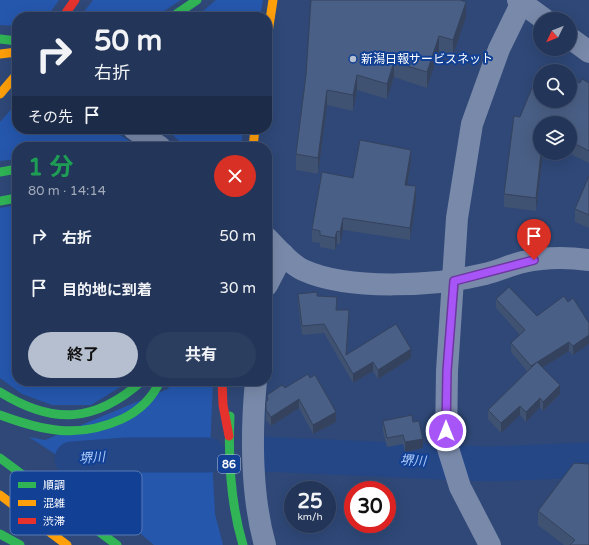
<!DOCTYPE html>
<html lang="ja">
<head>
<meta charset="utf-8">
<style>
	:root { --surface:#233659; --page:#2b3e5f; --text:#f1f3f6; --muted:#a3abba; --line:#40506f; --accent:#b6bfcf }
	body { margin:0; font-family:"Varela Round","Noto Sans JP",sans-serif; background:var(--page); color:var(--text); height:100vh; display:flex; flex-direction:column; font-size:15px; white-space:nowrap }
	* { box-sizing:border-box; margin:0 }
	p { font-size:13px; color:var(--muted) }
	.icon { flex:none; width:22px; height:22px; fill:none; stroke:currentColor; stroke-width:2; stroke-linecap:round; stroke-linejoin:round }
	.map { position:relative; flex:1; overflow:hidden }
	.side { position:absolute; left:12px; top:142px; width:260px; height:244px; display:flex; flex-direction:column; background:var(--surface); border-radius:16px; box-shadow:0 4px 16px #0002,0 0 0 1px var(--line) }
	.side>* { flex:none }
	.top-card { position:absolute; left:12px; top:12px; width:260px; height:122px; border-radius:16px; box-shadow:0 4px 16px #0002,0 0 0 1px var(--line); background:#233659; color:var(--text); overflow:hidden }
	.needle { width:26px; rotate:227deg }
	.buttons { position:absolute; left:533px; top:12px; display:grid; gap:8px }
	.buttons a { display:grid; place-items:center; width:44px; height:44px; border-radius:50%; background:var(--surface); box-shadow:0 4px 16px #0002,0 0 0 1px var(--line); font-size:20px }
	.speed { position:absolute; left:284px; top:481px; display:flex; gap:8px; font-size:20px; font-weight:700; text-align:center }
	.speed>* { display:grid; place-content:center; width:52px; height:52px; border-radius:50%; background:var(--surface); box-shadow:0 4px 16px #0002,0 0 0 1px var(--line); line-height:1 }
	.speed small { font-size:10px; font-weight:400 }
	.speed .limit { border:6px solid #d22; background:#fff; color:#111 }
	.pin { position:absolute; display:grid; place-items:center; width:34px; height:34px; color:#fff; margin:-41px -17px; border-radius:50% 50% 50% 0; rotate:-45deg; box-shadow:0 0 4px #0007 }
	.pin .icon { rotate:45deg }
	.me { position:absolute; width:44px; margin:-22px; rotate:0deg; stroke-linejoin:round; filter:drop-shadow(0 0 3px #0008) }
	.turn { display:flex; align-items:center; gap:14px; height:84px; padding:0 16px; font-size:18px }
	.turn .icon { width:52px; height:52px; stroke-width:2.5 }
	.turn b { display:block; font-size:28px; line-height:34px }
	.then { display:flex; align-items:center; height:38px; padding:0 16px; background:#0003; gap:8px; font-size:15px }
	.round { display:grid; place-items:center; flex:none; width:42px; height:42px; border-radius:21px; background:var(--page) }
	.summary { display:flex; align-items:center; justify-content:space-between; height:68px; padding:0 16px }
	h1 { font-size:24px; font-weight:700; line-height:30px; color:#1e9e55 }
	.cta { display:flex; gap:8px; margin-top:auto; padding:8px 16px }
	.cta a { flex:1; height:46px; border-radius:24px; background:var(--accent); color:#111; font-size:16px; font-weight:700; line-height:46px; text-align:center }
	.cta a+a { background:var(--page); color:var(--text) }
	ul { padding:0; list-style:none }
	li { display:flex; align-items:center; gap:12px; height:52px; padding:0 16px }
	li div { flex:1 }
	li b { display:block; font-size:15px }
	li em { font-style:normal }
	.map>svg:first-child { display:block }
	.green { fill:#2557ad }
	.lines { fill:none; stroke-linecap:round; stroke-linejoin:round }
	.river { stroke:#254786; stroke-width:35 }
	.street { stroke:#7989a9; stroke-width:22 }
	.fast { stroke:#30b455; stroke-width:9 }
	.slow { stroke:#ff9f0a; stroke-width:9 }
	.jam { stroke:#e5322d; stroke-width:9 }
	.wall { fill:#405272 }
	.shaded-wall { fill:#34425d }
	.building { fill:#4a5f85; stroke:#34425d }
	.route-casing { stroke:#6d37a1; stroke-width:10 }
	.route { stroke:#a855f7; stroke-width:7 }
	.poi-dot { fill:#b6bfcf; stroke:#114095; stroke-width:1.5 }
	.labels { text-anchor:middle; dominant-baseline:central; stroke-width:4; stroke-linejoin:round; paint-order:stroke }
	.shield { fill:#114095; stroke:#b8c6df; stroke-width:1 }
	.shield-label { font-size:11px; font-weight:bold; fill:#fff }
	.poi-label { font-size:12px; fill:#fff; stroke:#114095; text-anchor:start }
	.water-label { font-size:13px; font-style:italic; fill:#adcafa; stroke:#114095 }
	.key { fill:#114095; stroke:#5879b5; stroke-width:1 }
	.key-label { font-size:11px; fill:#fff }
</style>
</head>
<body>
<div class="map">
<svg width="589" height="545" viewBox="0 0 589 545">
	<rect width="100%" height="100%" fill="#2f4877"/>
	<g class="green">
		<path d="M0 0H59L47 17H17V26L0 25Z"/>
		<path d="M93 0H181L155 17H80Z"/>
		<path d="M216 0H263L260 17H196Z"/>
		<path d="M17 103V129H110L139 147H17V159L0 161V122Z"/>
		<path d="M166 129H243L241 147H186Z"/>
		<path d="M17 205V381H130L91 405H52L22 394 0 378V208Z"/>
		<path d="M172 381H213L210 452H122L71 455 61 458 29 437 45 440 168 389Z"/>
		<path d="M126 458H212L215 514 223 545H154L68 473 65 466 71 462Z"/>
	</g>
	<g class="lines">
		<g class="river">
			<path d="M262 454 488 464 589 460"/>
			<path d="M72 459 126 455H208"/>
		</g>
		<g class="street">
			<path d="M518 0 544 19"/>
			<path d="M570 38 589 52"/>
			<path d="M134 129 160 147"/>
			<path d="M267 238C277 248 290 264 303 270 349 291 437 286 485 274 498 271 510 265 523 262 545 257 567 257 589 260"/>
			<path d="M267 285 283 254"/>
			<path d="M256 381C251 432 251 495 265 545"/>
			<path d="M490 545 460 487 446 442 447 371 457 218 472 124 499 49 523 0"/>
		</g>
		<g class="fast">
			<path d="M172 17 197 0"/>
			<path d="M0 39 17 41"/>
			<path d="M0 172 17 169"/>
			<path d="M0 201 17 198"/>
			<path d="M0 392C53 425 95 423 142 381"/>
			<path d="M0 415C43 431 78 439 122 419 139 411 152 399 160 381"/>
			<path d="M230 416C228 460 230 502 243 545"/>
			<path d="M0 458 117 545"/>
			<path d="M0 534 20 545"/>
		</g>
		<g class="slow">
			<path d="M267 39 273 0"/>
			<path d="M0 54 17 52"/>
			<path d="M0 94 17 74"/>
			<path d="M253 147 255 129"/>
			<path d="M0 495 67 545"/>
		</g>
		<g class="jam">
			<path d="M63 17 75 0"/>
			<path d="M222 381 223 405 229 436"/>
		</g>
	</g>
	<g class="wall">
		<path d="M466 17 453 55 439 51 427 88 394 77 387 99 357 90 353 111 327 105 318 174 296 170V154L306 75Z"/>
		<path d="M580 83H589V163L568 153H570V123H540V153H543L536 211 504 207V194L520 117Z"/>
		<path d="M411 162 407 185 416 199 410 240 343 230 340 244H337L335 250 320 247V243L312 242V229L353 178Z"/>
		<path d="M589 176V228L575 222V209Z"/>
		<path d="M298 294 317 296 349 319 347 354 411 358 378 379 373 371 353 383 324 333 302 335 298 303Z"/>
		<path d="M496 299 537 316 568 302 589 323 573 355 569 351 543 367 560 394 543 411 540 407 526 422 520 415 501 433 488 419V410L527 371 511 352V343L520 335 496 308Z"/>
		<path d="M285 388 336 422 313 434 299 408 271 426 266 420 267 395Z"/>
		<path d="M383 421 413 422 423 448 405 452 403 444 387 447 383 431Z"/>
		<path d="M538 511 589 545H564L538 525Z"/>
	</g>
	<g class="shaded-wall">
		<path d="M466 2V17L453 55V40Z"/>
		<path d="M439 36V51L427 88V72Z"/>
		<path d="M394 62V77L387 99V84Z"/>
		<path d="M357 75V90L353 111V95Z"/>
		<path d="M327 90V105L318 174V158Z"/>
		<path d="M411 150V162L405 197V185Z"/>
		<path d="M541 153H543L536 211V198Z"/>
		<path d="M416 186V199L410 240V228Z"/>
		<path d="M343 218V230L340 244V232Z"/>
		<path d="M337 231V244L335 250V238Z"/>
		<path d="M349 310V319L346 363V355Z"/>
		<path d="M589 335V344L573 355V346Z"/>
		<path d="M569 342V351L531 375V366Z"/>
		<path d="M411 349V358L378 379V370Z"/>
		<path d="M373 362V371L353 383V374Z"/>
		<path d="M560 385V394L543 411V402Z"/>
		<path d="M540 398V407L526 422V412Z"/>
		<path d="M299 399V408L271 426V417Z"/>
		<path d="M520 406V415L501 433V423Z"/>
		<path d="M336 412V422L313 434V425Z"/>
		<path d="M423 439V448L405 452V442Z"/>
	</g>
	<g class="building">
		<path d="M311 0H460L466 2 453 40 439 36 427 72 394 62 387 84 357 75 353 95 327 90 318 158 296 154 306 75Z"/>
		<path d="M541 66 552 71H540V101H570V79L580 83 582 79 589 83V151L570 141V123H540V153H541L536 198 504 194 514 116 520 117Z"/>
		<path d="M360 140 411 150 405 185 416 186 410 228 343 218 340 232 337 231 335 238 320 235V231L312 229 322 172 353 178Z"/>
		<path d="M589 176V215L575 209Z"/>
		<path d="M509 287 537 316 564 296 568 302 573 298 589 323V335L573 346 569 342 531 366 511 343 525 330 496 299Z"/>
		<path d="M317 292V296L337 297 336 310H349L346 355 396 324 411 349 378 370 373 362 353 374 324 324 302 326 298 294Z"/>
		<path d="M537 362 560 385 543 402 540 398 526 412 520 406 501 423 488 410Z"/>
		<path d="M308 374 310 378 315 375 336 412 313 425 299 399 271 417 266 410V402L268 400 267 395 282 385 285 388Z"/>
		<path d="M412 415 413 422 419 421 423 439 405 442 403 435 387 438 383 421Z"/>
		<path d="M574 463 589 464V545H570L575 540 538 511Z"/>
	</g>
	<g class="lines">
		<g class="route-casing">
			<path id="route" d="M446 431 447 371 454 281 534 260"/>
		</g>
		<use href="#route" class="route"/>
	</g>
	<circle class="poi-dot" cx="353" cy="59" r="4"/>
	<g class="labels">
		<rect class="shield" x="218" y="455" width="22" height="18" rx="3"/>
		<g class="shield-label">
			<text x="229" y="464">86</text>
		</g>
		<g class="poi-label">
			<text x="361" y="59">新潟日報サービスネット</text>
		</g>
		<g class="water-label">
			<text transform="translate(92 458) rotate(-4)">堺川</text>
			<text transform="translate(413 461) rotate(3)">堺川</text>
		</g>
	</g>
	<rect x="10" y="471" width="132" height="64" rx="6" class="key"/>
	<rect x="18" y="482" width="18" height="6" fill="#30b455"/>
	<rect x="18" y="500" width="18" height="6" fill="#ff9f0a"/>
	<rect x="18" y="518" width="18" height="6" fill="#e5322d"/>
	<g class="key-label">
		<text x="43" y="489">順調</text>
		<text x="43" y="507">混雑</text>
		<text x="43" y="525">渋滞</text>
	</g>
</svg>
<div class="buttons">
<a><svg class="needle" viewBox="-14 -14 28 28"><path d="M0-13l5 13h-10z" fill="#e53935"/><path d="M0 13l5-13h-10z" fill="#a3abba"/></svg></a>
<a><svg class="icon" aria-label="search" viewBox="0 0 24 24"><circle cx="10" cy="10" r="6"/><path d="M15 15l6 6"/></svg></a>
<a><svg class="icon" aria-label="layers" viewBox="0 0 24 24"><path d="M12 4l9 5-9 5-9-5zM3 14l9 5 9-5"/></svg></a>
</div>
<div class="speed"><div>25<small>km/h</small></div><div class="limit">30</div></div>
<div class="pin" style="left:534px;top:260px;background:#d93025"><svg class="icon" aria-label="arrive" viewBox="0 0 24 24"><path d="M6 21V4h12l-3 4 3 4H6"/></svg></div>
<svg class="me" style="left:446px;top:431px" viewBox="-20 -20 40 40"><circle r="17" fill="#a855f7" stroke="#fff" stroke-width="3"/><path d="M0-11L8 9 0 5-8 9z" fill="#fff"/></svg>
<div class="top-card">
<div class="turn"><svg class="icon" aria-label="right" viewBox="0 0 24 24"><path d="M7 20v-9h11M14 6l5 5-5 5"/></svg><div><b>50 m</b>右折</div></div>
<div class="then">その先<svg class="icon" aria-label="arrive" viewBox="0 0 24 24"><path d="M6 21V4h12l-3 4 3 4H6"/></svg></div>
</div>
<section class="side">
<div class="summary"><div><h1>1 分</h1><p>80 m · 14:14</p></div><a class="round" style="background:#d93025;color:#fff"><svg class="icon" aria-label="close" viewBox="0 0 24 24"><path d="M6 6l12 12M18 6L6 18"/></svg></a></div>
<ul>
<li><svg class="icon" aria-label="right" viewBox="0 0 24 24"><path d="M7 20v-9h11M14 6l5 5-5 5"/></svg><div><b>右折</b></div><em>50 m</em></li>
<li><svg class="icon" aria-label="arrive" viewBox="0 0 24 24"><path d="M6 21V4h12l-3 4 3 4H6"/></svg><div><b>目的地に到着</b></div><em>30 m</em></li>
</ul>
<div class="cta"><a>終了</a><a>共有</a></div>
</section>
</div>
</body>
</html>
